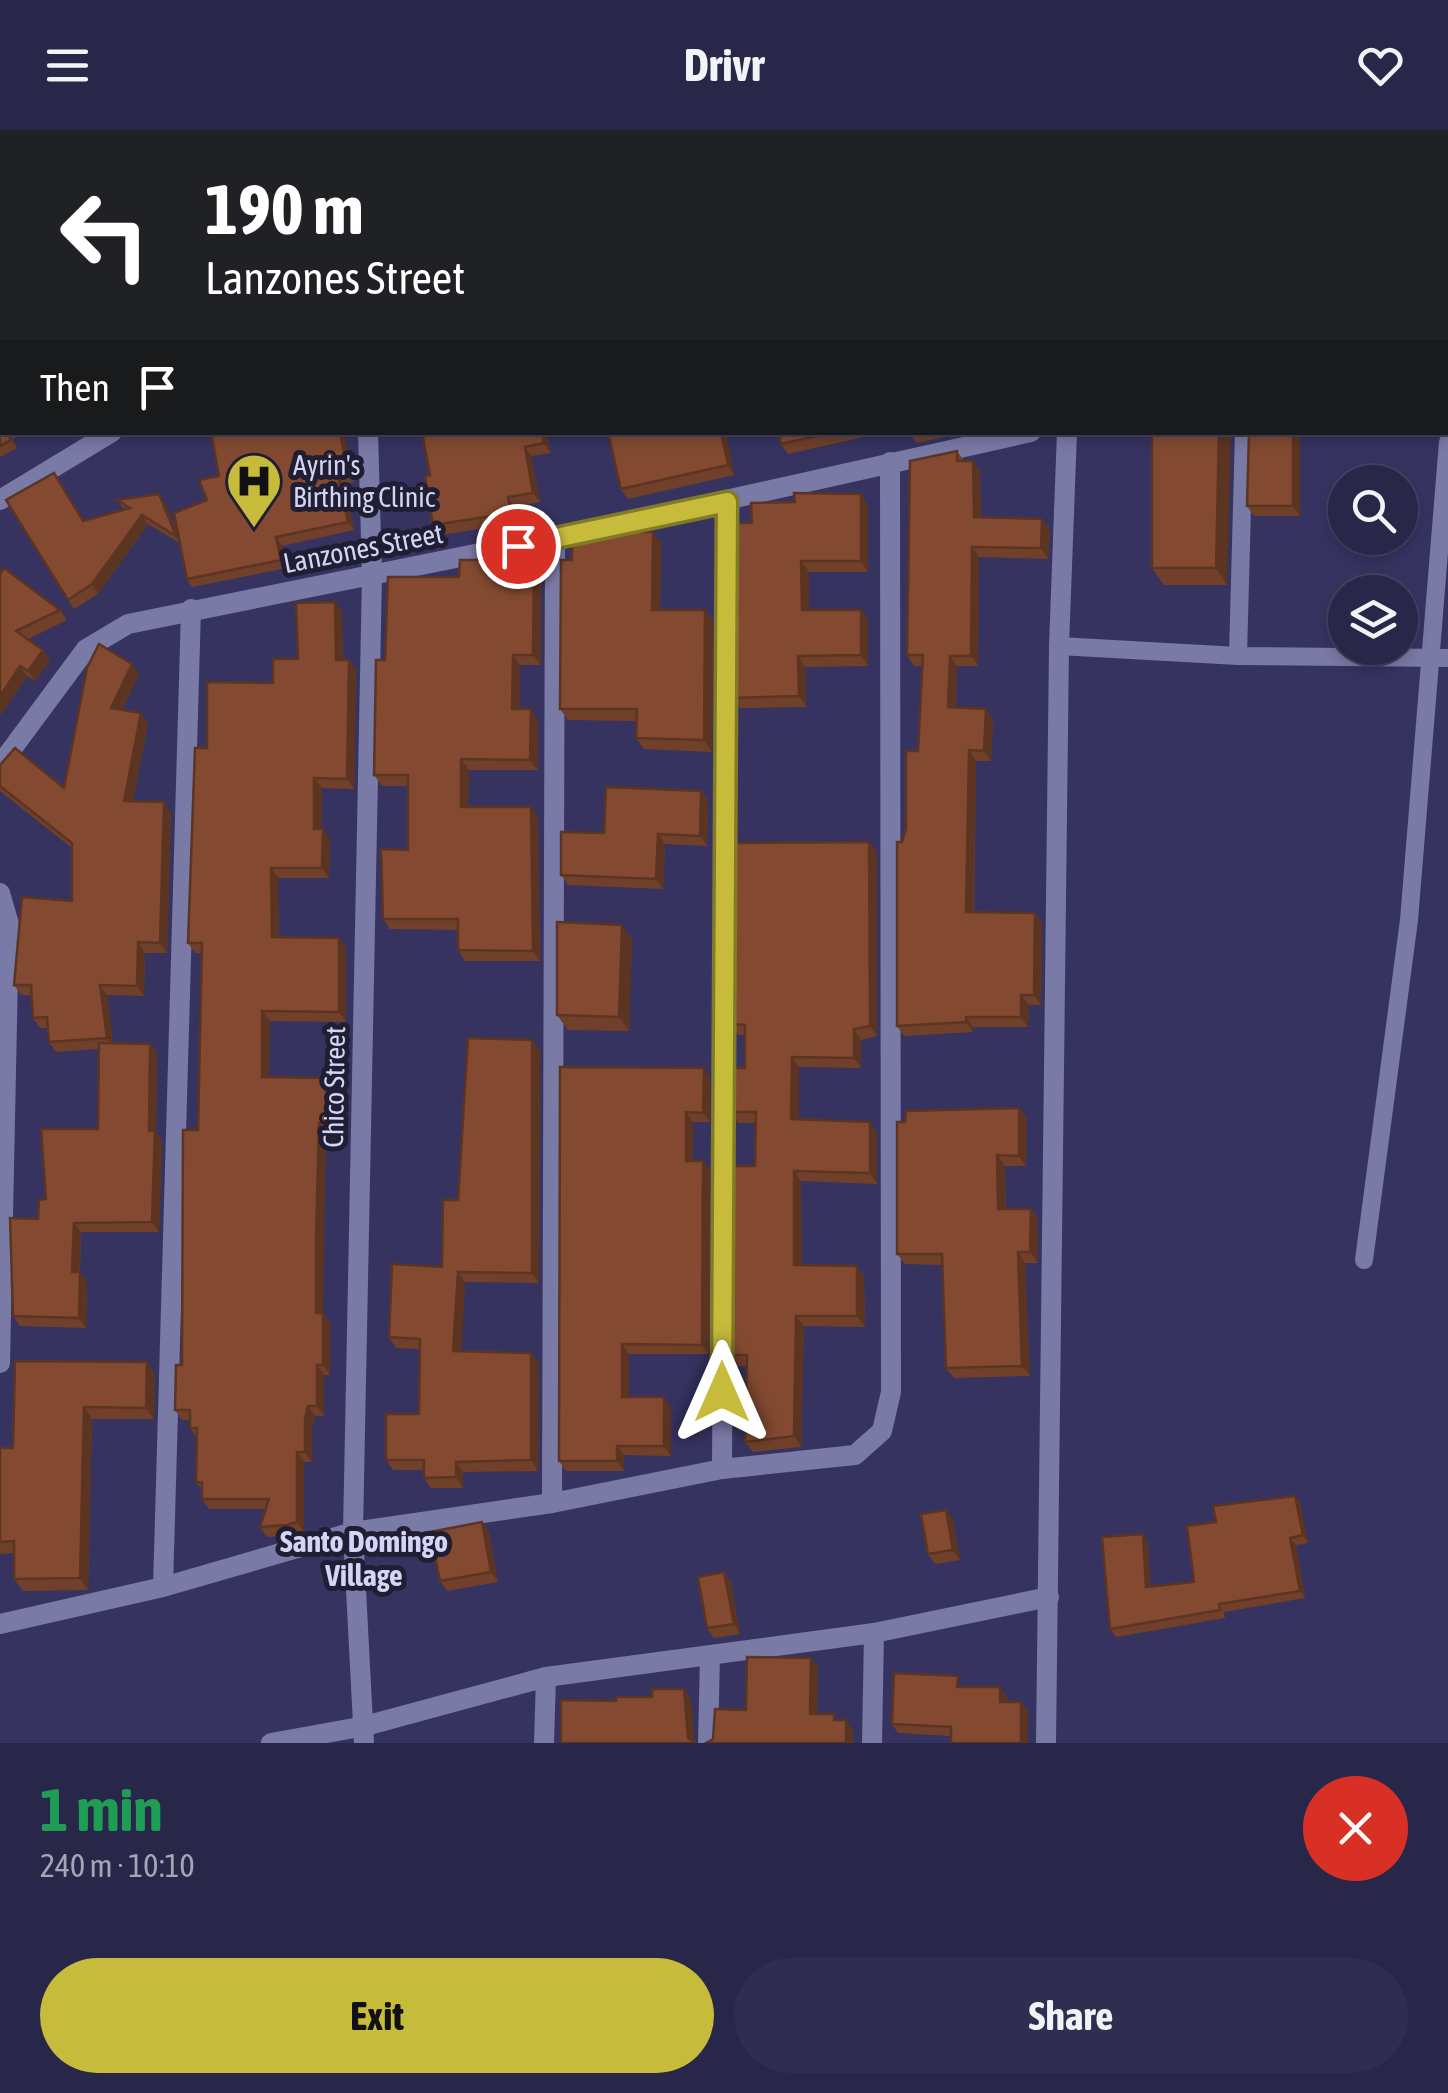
<!DOCTYPE html>
<html lang="en">
<head>
<meta charset="utf-8">
<style>
	:root { --surface:#282649; --page:#302e50; --text:#f1f3f6; --muted:#a5a5b4; --line:#444361; --accent:#c7bb3b }
	body { margin:0; font-family:"Asap Condensed",sans-serif; background:var(--page); color:var(--text); height:100vh; display:flex; flex-direction:column; font-size:38px; white-space:nowrap }
	* { box-sizing:border-box; margin:0 }
	p { font-size:32px; color:var(--muted) }
	.icon { flex:none; width:55px; height:55px; fill:none; stroke:currentColor; stroke-width:2; stroke-linecap:round; stroke-linejoin:round }
	.map { position:relative; height:1613px; overflow:hidden }
	.panel { display:flex; flex-direction:column; background:var(--surface); flex:1 }
	.panel>* { flex:none }
	.hud { position:absolute; left:0px; top:0px; width:1450px; height:305px; box-shadow:0 5px 15px #0003,0 0 0 2px var(--line); background:#202124; color:#fff; overflow:hidden }
	.fabs { position:absolute; left:1328px; top:335px; display:grid; gap:20px }
	.fabs a { display:grid; place-items:center; width:90px; height:90px; border-radius:50%; background:var(--surface); box-shadow:0 5px 15px #0003,0 0 0 2px var(--line); font-size:50px }
	.pin { position:absolute; display:grid; place-items:center; width:85px; height:85px; color:#fff; margin:-42px; border:5px solid #fff; border-radius:50%; box-shadow:0 2px 10px #0007 }
	.me { position:absolute; width:110px; margin:-55px; rotate:0deg; stroke-linejoin:round; filter:drop-shadow(0 0 8px #0008) }
	.turn { display:flex; align-items:center; gap:35px; height:210px; padding:0 40px; font-size:45px }
	.turn .icon { width:130px; height:130px; stroke-width:2.5 }
	.turn b { display:block; font-size:70px; line-height:85px }
	.then { display:flex; align-items:center; height:95px; padding:0 40px; background:#0003; gap:20px; font-size:38px }
	.round { display:grid; place-items:center; flex:none; width:105px; height:105px; border-radius:52px; background:var(--page) }
	.overview { display:flex; align-items:center; justify-content:space-between; height:170px; padding:0 40px }
	h1 { font-size:60px; font-weight:700; line-height:75px; color:#1e9e55 }
	.button { display:flex; gap:20px; margin-top:auto; padding:20px 40px }
	.button a { flex:1; height:115px; border-radius:60px; background:var(--accent); color:#111; font-size:40px; font-weight:700; line-height:115px; text-align:center }
	.button a+a { background:var(--page); color:var(--text) }
	header { display:flex; justify-content:space-between; align-items:center; height:130px; padding:0 40px; background:var(--surface); font-size:45px; font-weight:700 }
	.map>svg:first-child { display:block }
	.lines { fill:none; stroke-linecap:round; stroke-linejoin:round }
	.river { stroke:#1f738e; stroke-width:55 }
	.service { stroke:#7a7aa6; stroke-width:18 }
	.minor { stroke:#7a7aa6; stroke-width:20 }
	.tertiary { stroke:#7a7aa6; stroke-width:20 }
	.wall { fill:#71402a }
	.shaded-wall { fill:#5c3422 }
	.building { fill:#834a31; stroke:#5c3422; stroke-width:2.5 }
	.route-casing { stroke:#817a26; stroke-width:25 }
	.route { stroke:#c7bb3b; stroke-width:18 }
	.labels { text-anchor:middle; dominant-baseline:central; stroke-width:10; stroke-linejoin:round; paint-order:stroke }
	.poi-label { font-size:28px; fill:#d4d5f2; stroke:#1f1e33; text-anchor:start }
	.street-label { font-size:28px; fill:#d4d5f2; stroke:#1f1e33 }
	.neighbourhood-label { font-size:30px; font-weight:bold; fill:#d3d4f6; stroke:#1f1e33 }
</style>
</head>
<body>
<header><svg class="icon" aria-label="menu" viewBox="0 0 24 24"><path d="M4 6h16M4 12h16M4 18h16"/></svg>Drivr<svg class="icon" aria-label="heart" viewBox="0 0 24 24"><path d="M12 20l-8-8c-3-5 5-10 8-4 3-6 11-1 8 4z"/></svg></header>
<div class="map">
<svg width="1448" height="1613" viewBox="0 0 1448 1613">
	<rect width="100%" height="100%" fill="#363361"/>
	<g class="lines">
		<g class="river">
			<path d="M57 2 65 0"/>
			<path d="M0 21 2 20"/>
		</g>
		<g class="service">
			<path d="M1059 516 1238 526 1448 528"/>
			<path d="M1238 526 1244 302"/>
			<path d="M1364 1130 1409 790 1448 312"/>
		</g>
		<g class="minor">
			<path d="M0 185 2 184"/>
			<path d="M0 370 112 302"/>
			<path d="M0 635 86 519 128 494 555 408 1031 302"/>
			<path d="M0 763 9 794 0 1233"/>
			<path d="M722 1339 727 372"/>
			<path d="M552 1373 555 408"/>
			<path d="M163 1457 191 479"/>
			<path d="M0 1494 163 1457 353 1402 552 1373 722 1339 855 1325 882 1301 891 1262 890 332"/>
			<path d="M271 1613 365 1596 546 1547 874 1503 1049 1467"/>
			<path d="M364 1613 353 1402 372 445 368 302"/>
			<path d="M544 1613 546 1547"/>
			<path d="M708 1613 710 1526"/>
			<path d="M872 1613 874 1503"/>
		</g>
		<g class="tertiary">
			<path d="M356 0 357 2"/>
			<path d="M1046 1613 1059 516 1067 302"/>
		</g>
	</g>
	<g class="wall">
		<path d="M0 189 2 302H28L12 309 17 318 0 327Z"/>
		<path d="M546 302 551 323 531 326 540 372 515 377 517 393 440 405 433 395 430 345Z"/>
		<path d="M608 302H726L734 345 628 369 621 359Z"/>
		<path d="M778 302H886L788 324 781 314Z"/>
		<path d="M897 302H962L963 303 917 313 910 304 899 306Z"/>
		<path d="M1152 302 1227 455H1164L1152 438Z"/>
		<path d="M1249 302H1300V386H1254L1247 376Z"/>
		<path d="M345 307 354 352 344 354 354 400 282 416 287 438 192 457 187 449 180 413 148 394 98 464 74 479 68 470 61 352 83 391 124 379 117 370 165 373 178 403 207 370 219 346Z"/>
		<path d="M957 321 964 331 980 341 981 388 1050 399 1048 429 979 427 978 536H957L956 577 993 589 991 631H976L974 782 1035 783 1042 793 1041 875H1029L1028 897H973V902L904 906 897 896 902 712 918 621 922 536H914L907 525Z"/>
		<path d="M868 375V442H809V480H861L868 490V536L805 537 806 577 740 578 732 568 738 481 752 393Z"/>
		<path d="M653 402 661 413 660 480H705L713 492 712 622 644 619 636 608 637 591 568 590 560 579 572 430Z"/>
		<path d="M541 441V535H520V579L538 590V640H469L468 677H531L538 688 540 831H465L458 820V800L390 799 383 789 408 720V656H382L374 645 459 447Z"/>
		<path d="M0 444 60 480 67 490 28 509 43 520 50 530 35 551 27 546 0 586Z"/>
		<path d="M335 472 342 482 343 530H349L356 540 354 659 322 658 321 699 330 709 329 748H278L279 808 346 818V892L270 891 269 947 335 958V1003H326L323 1118V1183L330 1193V1245H324V1286H315L312 1299V1332H304V1402L294 1405 267 1407 260 1397 266 1379H209L202 1369V1360L196 1352V1307L190 1298V1290H182L175 1280 182 1235 198 1000 202 823H195L188 813 207 618 298 529Z"/>
		<path d="M139 544 122 580 148 593 133 671 171 682 167 823H145L144 866 107 865 113 913 150 914 157 923 156 1002 162 1011 159 1102H81L80 1142 87 1152 86 1198 20 1196 13 1186 38 1089 46 1069 98 999 99 919 56 922 49 912 48 898H40L33 888 32 865H21L14 855 72 771V718L0 661V635L64 658Z"/>
		<path d="M701 661 708 671 707 716 665 714 663 759 568 755 561 745 604 703Z"/>
		<path d="M869 712 877 723V906L861 910V938L799 937V990L877 1002V1054L801 1051V1135L864 1146 865 1197 804 1196 801 1317 753 1322 745 1312 747 1236H736L729 1225 755 1036 756 993H738L730 982 745 938V905H738L731 894Z"/>
		<path d="M632 809 629 901 568 900 557 885Z"/>
		<path d="M532 910 540 921 539 1153 465 1152 461 1221 539 1233 538 1341 463 1342V1358H431L424 1348V1340H393L386 1330 419 1284 420 1219 396 1218 389 1207 442 1137 458 1070Z"/>
		<path d="M560 937 704 938 710 948V992H693V1031H703L710 1041 709 1224H629V1267L671 1277V1326L624 1325V1341H566L559 1331Z"/>
		<path d="M1019 978 1027 989 1026 1036H1005L1006 1079H1031L1038 1090V1133H1025L1030 1246 954 1248 946 1238 943 1135 905 1134 897 1124 905 992Z"/>
		<path d="M15 1231 155 1244 154 1289H92L88 1460 23 1461 14 1449V1423L0 1424V1318H13Z"/>
		<path d="M1300 1373 1308 1413 1296 1415 1305 1468 1224 1482 1225 1488 1116 1507 1110 1499 1148 1412 1150 1457 1194 1452 1216 1392Z"/>
		<path d="M946 1380 953 1389 960 1430 935 1434 928 1424Z"/>
		<path d="M489 1402 498 1452 447 1461 440 1451Z"/>
		<path d="M731 1452 740 1504 714 1508 707 1498Z"/>
		<path d="M964 1556V1557H1000L1006 1566 1007 1572H1021L1028 1581 951 1606 898 1603 892 1594Z"/>
	</g>
	<g class="shaded-wall">
		<path d="M340 302H342L345 307 354 352 348 344Z"/>
		<path d="M542 302H546L551 323 544 313Z"/>
		<path d="M721 302H726L734 345 728 335Z"/>
		<path d="M1219 302H1231L1227 455 1216 438Z"/>
		<path d="M1293 302H1300V386L1293 376Z"/>
		<path d="M525 317 531 326 540 372 533 363Z"/>
		<path d="M973 331 980 341 981 398 974 387Z"/>
		<path d="M338 346 344 354 354 400 348 392Z"/>
		<path d="M159 364 165 373 183 415 176 406Z"/>
		<path d="M861 364 868 375V442L861 431Z"/>
		<path d="M508 367 515 377 517 393 511 383Z"/>
		<path d="M142 385 148 394 98 464 92 454Z"/>
		<path d="M1042 389 1050 399 1048 429 1041 418Z"/>
		<path d="M653 402 661 413 660 491 652 480Z"/>
		<path d="M276 407 282 416 287 438 281 430Z"/>
		<path d="M972 417 979 427 978 536 971 526Z"/>
		<path d="M534 430 541 441V535L533 525Z"/>
		<path d="M801 431 809 442V491L802 480Z"/>
		<path d="M335 472 342 482 343 540 336 530Z"/>
		<path d="M705 480 713 492 712 622 704 610Z"/>
		<path d="M861 480 868 490V536L861 525Z"/>
		<path d="M43 520 50 530 35 551 28 541Z"/>
		<path d="M513 525 520 535V589L512 579Z"/>
		<path d="M798 526 805 537 806 577 799 566Z"/>
		<path d="M950 526 957 536 955 587 948 577Z"/>
		<path d="M349 530 356 540 354 659 347 649Z"/>
		<path d="M132 534 139 544 118 588 111 578Z"/>
		<path d="M20 536 27 546 0 586V566Z"/>
		<path d="M531 579 538 590V640L530 630Z"/>
		<path d="M986 579 993 589 991 631 984 621Z"/>
		<path d="M141 583 148 593 131 681 124 671Z"/>
		<path d="M969 620 976 631 973 792 966 782Z"/>
		<path d="M461 629 469 640 468 687 461 677Z"/>
		<path d="M314 648 322 658 321 709 314 699Z"/>
		<path d="M701 661 708 671 707 716 700 706Z"/>
		<path d="M164 672 171 682 167 823 160 813Z"/>
		<path d="M531 677 538 688 540 831 533 821Z"/>
		<path d="M323 699 330 709 329 748 322 738Z"/>
		<path d="M658 704 665 714 663 759 656 749Z"/>
		<path d="M869 712 877 723V906L870 896Z"/>
		<path d="M271 738 278 748 279 817 272 807Z"/>
		<path d="M1035 783 1042 793 1041 875 1034 865Z"/>
		<path d="M622 795 632 809 629 901 619 887Z"/>
		<path d="M339 808 346 818V892L339 882Z"/>
		<path d="M138 812 145 823 144 866 137 856Z"/>
		<path d="M100 855 107 865 114 918 107 908Z"/>
		<path d="M1021 865 1029 875 1028 897 1021 887Z"/>
		<path d="M262 881 270 891 269 957 262 947Z"/>
		<path d="M966 887 973 897V902L966 892Z"/>
		<path d="M854 899 861 910V938L854 928Z"/>
		<path d="M532 910 540 921 539 1153 532 1143Z"/>
		<path d="M150 914 157 923 156 1002 162 1011 159 1102 152 1092 149 1001Z"/>
		<path d="M792 927 799 937V1000L791 989Z"/>
		<path d="M704 938 710 948V992L703 983Z"/>
		<path d="M328 948 335 958V1003L328 993Z"/>
		<path d="M1019 978 1027 989 1026 1036 1019 1026Z"/>
		<path d="M686 982 693 992V1041L686 1031Z"/>
		<path d="M870 992 877 1002V1054L870 1043Z"/>
		<path d="M319 993 326 1003 323 1193 316 1183Z"/>
		<path d="M997 1025 1005 1036 1006 1090 998 1079Z"/>
		<path d="M703 1031 710 1041 709 1224 702 1215Z"/>
		<path d="M794 1041 801 1051 802 1146 794 1135Z"/>
		<path d="M1031 1079 1038 1090V1133L1030 1122Z"/>
		<path d="M74 1093 81 1102 79 1151 72 1142Z"/>
		<path d="M1018 1122 1025 1133 1030 1246 1022 1236Z"/>
		<path d="M857 1136 864 1146 865 1197 857 1186Z"/>
		<path d="M80 1142 87 1152 86 1198 79 1188Z"/>
		<path d="M458 1142 465 1152 461 1232 453 1221Z"/>
		<path d="M323 1183 330 1193V1245L323 1235Z"/>
		<path d="M796 1186 804 1196 801 1317 794 1306Z"/>
		<path d="M622 1214 629 1224V1276L622 1267Z"/>
		<path d="M531 1223 539 1233 538 1341 531 1330Z"/>
		<path d="M147 1232 155 1244 154 1289 146 1278Z"/>
		<path d="M317 1235 324 1245V1286L317 1276Z"/>
		<path d="M664 1267 671 1277V1326L664 1316Z"/>
		<path d="M308 1276 315 1286 312 1299V1332L305 1322V1289Z"/>
		<path d="M84 1277 92 1289 88 1460 80 1448Z"/>
		<path d="M617 1316 624 1325V1341L617 1331Z"/>
		<path d="M297 1322 304 1332V1402L297 1392Z"/>
		<path d="M456 1332 463 1342V1358L456 1347Z"/>
		<path d="M1295 1366 1300 1373 1308 1413 1303 1405Z"/>
		<path d="M946 1380 953 1389 960 1430 953 1420Z"/>
		<path d="M482 1392 489 1402 498 1452 491 1442Z"/>
		<path d="M1143 1404 1148 1412 1151 1465 1146 1457Z"/>
		<path d="M1290 1408 1296 1415 1305 1468 1300 1461Z"/>
		<path d="M724 1442 731 1452 740 1504 734 1494Z"/>
		<path d="M811 1528 818 1538 817 1595 810 1584Z"/>
		<path d="M1000 1557 1006 1566 1007 1581 1000 1572Z"/>
		<path d="M684 1559 691 1570 695 1613 688 1608Z"/>
		<path d="M1021 1572 1028 1581V1613H1021Z"/>
		<path d="M846 1590 853 1600V1613H846Z"/>
	</g>
	<g class="building">
		<path d="M78 0H116L117 2H70Z"/>
		<path d="M198 0H330V2H192Z"/>
		<path d="M407 0H1237L1238 2H408Z"/>
		<path d="M1315 0H1448V7V2L1437 1 1315 2Z"/>
		<path d="M2 32V164L0 165V33Z"/>
		<path d="M2 187V302H7L11 310 0 316V189Z"/>
		<path d="M211 302H340L348 344 338 346 348 392 276 407 281 430 187 449 174 383 207 370 199 350 219 346Z"/>
		<path d="M422 302H542L544 313 525 317 533 363 508 367 511 383 433 395 425 346 430 345Z"/>
		<path d="M608 302H721L728 335 621 359Z"/>
		<path d="M778 302H834L781 314Z"/>
		<path d="M1152 302H1219L1216 438H1152Z"/>
		<path d="M1249 302H1293V376H1247Z"/>
		<path d="M957 321V331H973L974 387 1042 389 1041 418 972 417 971 526H950L948 577 986 579 984 621 969 620 966 782 1035 783 1034 865H1021V887H966V892L897 896V712H902L906 698V621H918L923 525H907L910 331Z"/>
		<path d="M54 343 83 391 130 378 117 370 159 364 176 406 142 385 92 454 68 470 6 370Z"/>
		<path d="M794 363 861 364V431H801L802 480H861V525L798 526 799 566 732 568 733 481H738L737 393H752L751 373 795 372Z"/>
		<path d="M595 400 653 402 652 480H705L704 610 636 608 637 579H560L561 430H572V405Z"/>
		<path d="M460 430H534L533 525H513L512 579H531L530 630 461 629V677H531L533 821 458 820V789H383L381 719 408 720V645H374L376 530H385L388 447H459Z"/>
		<path d="M4 438 60 480 16 501 43 520 28 541 20 536 0 566V444Z"/>
		<path d="M335 472 336 530H349L347 649 314 648V699H323L322 738H271L272 807 339 808V882L262 881V947L328 948V993H319L316 1108V1183H323V1235H317V1276H308L305 1289V1322H297V1392L287 1395 260 1397 269 1369H202V1352H196L197 1298H190V1280H175L176 1235H182L183 1000H198L202 813H188L195 618H207V552L273 553V529H298L296 473Z"/>
		<path d="M99 514 132 534 111 578 141 583 124 671 164 672 160 813 138 812 137 856 100 855 107 908 49 912 47 887 33 888 31 855H14L22 767 72 771V713L0 656V635L15 618 64 658 87 538Z"/>
		<path d="M606 657 701 661 700 706 658 704 656 749 561 745V702L604 703Z"/>
		<path d="M869 712 870 896 854 899V928L792 927 791 989 870 992V1043L794 1041V1135L857 1136V1186H796L794 1306 745 1312 747 1225H729L730 1036H755L756 982H730V938H745V895L731 894 734 713Z"/>
		<path d="M557 792 622 795 619 887 557 885Z"/>
		<path d="M468 908 532 910V1143L458 1142 453 1221 531 1223V1330L456 1332V1347L424 1348V1330H386V1284H419L420 1209 389 1207 392 1134 442 1137 443 1070H458Z"/>
		<path d="M99 913 150 914 149 1001H155L152 1092 74 1093 72 1142H80L79 1188 13 1186 10 1088 38 1089 39 1070 46 1069 41 999H98Z"/>
		<path d="M560 937 704 938 703 983 686 982V1031H703L702 1215 622 1214V1267H664V1316H617V1331H559Z"/>
		<path d="M1019 978V1026L997 1025 998 1079H1031L1030 1122H1018L1022 1236 946 1238 942 1124H897V992H905L906 981Z"/>
		<path d="M15 1231 147 1232 146 1278 84 1277 80 1448 14 1449V1411L0 1412V1318H13Z"/>
		<path d="M1295 1366 1303 1405 1290 1408 1300 1461 1219 1474 1220 1480 1110 1499 1102 1407 1143 1404 1146 1457 1194 1452 1187 1396 1216 1392 1213 1376Z"/>
		<path d="M946 1380 953 1420 928 1424 921 1384Z"/>
		<path d="M482 1392 491 1442 440 1451 430 1402Z"/>
		<path d="M724 1442 734 1494 707 1498 698 1447Z"/>
		<path d="M747 1527 811 1528 810 1584H834V1590H846V1613H706L713 1609 715 1579 746 1580Z"/>
		<path d="M894 1543 958 1546 957 1557H1000V1572H1021V1613H951V1597L892 1594Z"/>
		<path d="M652 1559H684L688 1608 696 1613H561V1570L616 1571V1567H652Z"/>
	</g>
	<g class="lines">
		<g class="route-casing">
			<path id="route" d="M518 416 727 372 722 1262"/>
		</g>
		<use href="#route" class="route"/>
	</g>
	<defs>
		<g id="hospital-pin" transform="scale(2.875)"><path d="M0 17L-7.5 6A9.5 9.5 0 1 1 7.5 6Z" fill="#c7bb3b" stroke="#1f1e33"/><path d="M-5-5h3v3.5h4V-5h3V5h-3V1.5h-4V5h-3Z" fill="#111"/></g>
	</defs>
	<g fill-rule="evenodd">
		<use href="#hospital-pin" x="254" y="351"/>
	</g>
	<g class="labels">
		<g class="poi-label">
			<text x="293" y="335">Ayrin's<tspan x="293" dy="32">Birthing Clinic</tspan></text>
		</g>
		<g class="street-label">
			<text transform="translate(363 418) rotate(-11)">Lanzones Street</text>
			<text transform="translate(334 957) rotate(-89)">Chico Street</text>
		</g>
		<g class="neighbourhood-label">
			<text x="364" y="1411">Santo Domingo<tspan x="364" dy="34">Village</tspan></text>
		</g>
	</g>
</svg>
<div class="fabs">
<a><svg class="icon" aria-label="search" viewBox="0 0 24 24"><circle cx="10" cy="10" r="6"/><path d="M15 15l6 6"/></svg></a>
<a><svg class="icon" aria-label="layers" viewBox="0 0 24 24"><path d="M12 4l9 5-9 5-9-5zM3 14l9 5 9-5"/></svg></a>
</div>
<div class="pin" style="left:518px;top:416px;background:#d93025"><svg class="icon" aria-label="arrive" viewBox="0 0 24 24"><path d="M6 21V4h12l-3 4 3 4H6"/></svg></div>
<svg class="me" style="left:722px;top:1262px" viewBox="-20 -20 40 40"><path d="M0-17L14 15 0 8-14 15z" fill="#c7bb3b" stroke="#fff" stroke-width="4"/></svg>
<div class="hud">
<div class="turn"><svg class="icon" aria-label="left" viewBox="0 0 24 24"><path d="M17 20v-9H6M10 6l-5 5 5 5"/></svg><div><b>190 m</b>Lanzones Street</div></div>
<div class="then">Then<svg class="icon" aria-label="arrive" viewBox="0 0 24 24"><path d="M6 21V4h12l-3 4 3 4H6"/></svg></div>
</div>
</div>
<section class="panel">
<div class="overview"><div><h1>1 min</h1><p>240 m · 10:10</p></div><a class="round" style="background:#d93025;color:#fff"><svg class="icon" aria-label="close" viewBox="0 0 24 24"><path d="M6 6l12 12M18 6L6 18"/></svg></a></div>
<div class="button"><a>Exit</a><a>Share</a></div>
</section>
</body>
</html>
